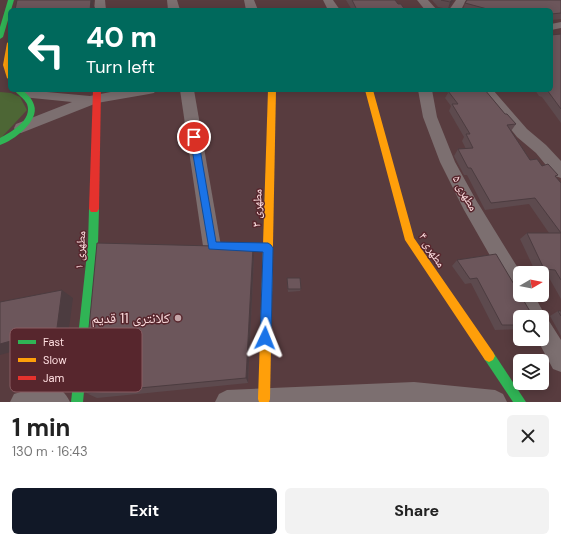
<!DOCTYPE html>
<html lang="en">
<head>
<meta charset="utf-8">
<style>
	:root { --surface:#fff; --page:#f2f2f2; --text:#222; --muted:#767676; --accent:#111827 }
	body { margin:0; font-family:"DM Sans","Noto Naskh Arabic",sans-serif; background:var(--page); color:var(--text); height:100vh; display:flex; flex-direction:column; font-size:15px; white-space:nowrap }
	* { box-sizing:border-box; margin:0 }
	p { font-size:13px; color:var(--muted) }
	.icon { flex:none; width:22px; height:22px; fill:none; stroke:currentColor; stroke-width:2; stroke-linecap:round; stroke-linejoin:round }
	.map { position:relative; height:402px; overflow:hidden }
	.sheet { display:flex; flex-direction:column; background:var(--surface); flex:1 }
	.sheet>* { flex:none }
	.guide { position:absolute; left:8px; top:8px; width:545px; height:84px; border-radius:6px; box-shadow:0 2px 10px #0003; background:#00695c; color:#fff; overflow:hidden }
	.needle { width:26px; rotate:80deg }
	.tools { position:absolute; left:513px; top:266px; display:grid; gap:8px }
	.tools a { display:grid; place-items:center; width:36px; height:36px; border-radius:6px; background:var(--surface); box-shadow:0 2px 10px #0003; font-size:20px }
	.pin { position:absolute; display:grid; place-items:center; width:34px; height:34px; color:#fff; margin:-17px; border:2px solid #fff; border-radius:50%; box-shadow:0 1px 4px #0007 }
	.me { position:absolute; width:44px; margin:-22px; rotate:2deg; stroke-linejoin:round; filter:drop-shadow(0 0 3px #0008) }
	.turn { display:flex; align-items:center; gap:14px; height:84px; padding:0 12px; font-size:18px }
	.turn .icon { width:52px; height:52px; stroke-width:2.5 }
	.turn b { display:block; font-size:28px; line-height:34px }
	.round { display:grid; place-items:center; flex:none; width:42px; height:42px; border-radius:6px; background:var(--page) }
	.overview { display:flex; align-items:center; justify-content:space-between; height:68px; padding:0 12px }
	h1 { font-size:24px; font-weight:700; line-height:30px }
	.cta { display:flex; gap:8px; margin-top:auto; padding:8px 12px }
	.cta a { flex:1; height:46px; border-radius:6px; background:var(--accent); color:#fff; font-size:16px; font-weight:700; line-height:46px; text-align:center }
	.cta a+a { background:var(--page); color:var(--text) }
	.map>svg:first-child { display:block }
	.green { fill:#4d6635 }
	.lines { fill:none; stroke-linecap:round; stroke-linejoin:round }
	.street { fill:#7c6f70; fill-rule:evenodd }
	.fast { fill:#30b455; fill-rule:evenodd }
	.slow { fill:#ff9f0a; fill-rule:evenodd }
	.jam { fill:#e5322d; fill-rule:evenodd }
	.wall { fill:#5d4a4e }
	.shaded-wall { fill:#4c3c40 }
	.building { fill:#6c565b; stroke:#4c3c40 }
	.route { fill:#1a73e8; stroke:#114b97 }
	.poi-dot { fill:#c4a5a8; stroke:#57262d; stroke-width:1.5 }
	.labels { text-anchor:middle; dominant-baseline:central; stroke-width:3; stroke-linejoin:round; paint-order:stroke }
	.street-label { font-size:12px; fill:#fedee0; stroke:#57262d }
	.near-poi-label { font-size:14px; fill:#fedee0; stroke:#57262d; text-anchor:end }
	.key { fill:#57262d; stroke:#895d63; stroke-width:1 }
	.key-label { font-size:11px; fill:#fedee0 }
</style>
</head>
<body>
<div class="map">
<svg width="561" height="402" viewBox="0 0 561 402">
	<rect width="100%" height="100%" fill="#583c3f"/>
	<path class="green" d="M0 92 11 93 20 97 27 110 0 139Z"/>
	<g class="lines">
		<g class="street">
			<path d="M95 0H105L106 10H94Z"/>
			<path d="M167 0H177L180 10H168Z"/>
			<path d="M244 0H254L258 10H246Z"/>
			<path d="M323 0H333L340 10H328Z"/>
			<path d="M417 0H428L437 10H425Z"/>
			<path d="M456 0H466L461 10H449Z"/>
			<path d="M561 22V28L551 30V24Z"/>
			<path d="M25 90 90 96 121 90H156L154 93 149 94 97 103 21 133 16 132 14 128 16 124 72 102 22 97 20 94 22 91Z"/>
			<path d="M180 90H194L221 246 219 252 212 254 205 252 203 246Z"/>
			<path d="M418 90H432L437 117 455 162 476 200 521 273 520 295H534L546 317 545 319 549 321 561 340V372L553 369 537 339H542V317H525L464 210 440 162 423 117Z"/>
			<path d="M479 90H493L527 129 546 145 561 161V178L555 176 536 153 517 137Z"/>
			<path d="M414 382 495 390 503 394 507 402H215L219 394 227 390Z"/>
			<path d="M50 383C60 388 65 392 70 402H10L14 394Z"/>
		</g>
		<g class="fast">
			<path d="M8 0H14L3 37 0 39V27Z"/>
			<path d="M14 90H22C27 94 32 98 34 105 40 121 13 141 0 145V138C11 132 33 120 27 104 24 98 18 95 14 90Z"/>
			<path d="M94 205 97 206 99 209 98 244 83 402H71L88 244 89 209 91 206Z"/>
			<path d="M489 350 493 352 526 402H513L485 360 483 356 485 352Z"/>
		</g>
		<g class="slow">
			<path d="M10 41V80L7 78 3 65 7 43Z"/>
			<path d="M268 90H276L270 399 269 402H259L258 399Z"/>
			<path d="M365 90H373L414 238 493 352 495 356 493 360 489 362 485 360 405 240Z"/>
		</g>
		<path class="jam" d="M93 90H101L99 209 97 212H91L89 209Z"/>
	</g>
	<g class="wall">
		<path d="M346 0H395L398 4 405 10H352Z"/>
		<path d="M432 0H454L448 9 438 7Z"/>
		<path d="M561 0V19L551 20V10H463L465 3Z"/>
		<path d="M561 34V123L542 97 539 96 535 90H551Z"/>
		<path d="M446 90H485L505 114 516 124 511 131 530 160 542 166 556 177 561 184V299L548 276 542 275V273H536L520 239 527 233H549L529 204 485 210 467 175H464L454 156 458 149H466L462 141 464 137 449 111 451 106 445 98 448 93Z"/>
		<path d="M254 257 248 383 97 398 86 393Z"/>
		<path d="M457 260 531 313 520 317V329L495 330 471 283 465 284 452 266Z"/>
		<path d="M287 281 301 289 300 291 288 292Z"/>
		<path d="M558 311H561V336L550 316Z"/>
	</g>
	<g class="shaded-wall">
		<path d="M88 0H94L93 4 96 10H90Z"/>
		<path d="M452 0H454L448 9 450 2Z"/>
		<path d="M253 247 254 257 248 383 246 378Z"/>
		<path d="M62 290 73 298 68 336 0 355V344Z"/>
	</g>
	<g class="building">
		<path d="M17 0H91L90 10H15Z"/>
		<path d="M352 0H395L398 4H401L405 10H357Z"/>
		<path d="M441 0H452L450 2Z"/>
		<path d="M467 0H561V13L551 14V10H491L465 3Z"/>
		<path d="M561 34V109L547 90H551V35Z"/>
		<path d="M454 90H485L505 114H507L516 124 507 125 530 160 537 159 542 166 548 164 558 175 555 176 561 183V280L555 270 544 269 527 233H561L535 198 491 203 471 168H468L458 149 473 148 466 134H470L452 104H458L448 91Z"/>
		<path d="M97 243 253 247 246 378 86 393 87 349Z"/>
		<path d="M496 254 531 313 535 314 536 317H520V325H502L477 278 470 279 457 260Z"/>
		<path d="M287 278H300L301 289H288Z"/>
		<path d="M62 290 57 328 0 344V302Z"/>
		<path d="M558 311H561V316Z"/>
	</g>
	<path class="route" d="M194 134 198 137 216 242 268 243 271 245 273 248 271 338 269 342 265 344 261 342 260 338 263 252 209 249 190 137Z"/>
	<circle class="poi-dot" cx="178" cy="318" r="4"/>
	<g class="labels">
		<g class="street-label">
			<text transform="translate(465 193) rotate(61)">مطهری ۵</text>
			<text transform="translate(257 208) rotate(-88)">مطهری ۳</text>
			<text transform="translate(80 250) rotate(-86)">مطهری ۱</text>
			<text transform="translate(432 250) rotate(58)">مطهری ۴</text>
		</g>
		<g class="near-poi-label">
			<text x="170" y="318">کلانتری 11 قدیم</text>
		</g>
	</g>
	<rect x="10" y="328" width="132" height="64" rx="6" class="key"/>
	<rect x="18" y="340" width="18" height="4" fill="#30b455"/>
	<rect x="18" y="358" width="18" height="4" fill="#ff9f0a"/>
	<rect x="18" y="376" width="18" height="4" fill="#e5322d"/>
	<g class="key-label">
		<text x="43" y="346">Fast</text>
		<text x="43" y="364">Slow</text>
		<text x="43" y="382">Jam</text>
	</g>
</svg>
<div class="tools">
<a><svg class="needle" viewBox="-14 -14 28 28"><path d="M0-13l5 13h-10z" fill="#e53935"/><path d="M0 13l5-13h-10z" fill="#767676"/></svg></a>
<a><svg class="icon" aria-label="search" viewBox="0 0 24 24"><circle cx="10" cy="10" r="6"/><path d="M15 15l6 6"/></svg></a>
<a><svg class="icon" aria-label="layers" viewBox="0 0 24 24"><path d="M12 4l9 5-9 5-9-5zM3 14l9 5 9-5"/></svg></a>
</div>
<div class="pin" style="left:194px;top:137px;background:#d93025"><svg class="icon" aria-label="arrive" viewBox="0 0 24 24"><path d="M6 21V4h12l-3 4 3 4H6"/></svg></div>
<svg class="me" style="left:265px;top:338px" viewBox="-20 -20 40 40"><path d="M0-17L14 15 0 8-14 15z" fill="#1a73e8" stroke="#fff" stroke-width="4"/></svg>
<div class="guide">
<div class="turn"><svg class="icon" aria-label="left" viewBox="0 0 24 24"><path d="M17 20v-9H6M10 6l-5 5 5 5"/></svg><div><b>40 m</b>Turn left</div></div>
</div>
</div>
<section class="sheet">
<div class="overview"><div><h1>1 min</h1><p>130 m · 16:43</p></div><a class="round"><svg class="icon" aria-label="close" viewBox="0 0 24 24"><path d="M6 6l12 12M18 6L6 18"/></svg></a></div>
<div class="cta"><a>Exit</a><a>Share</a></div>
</section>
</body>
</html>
